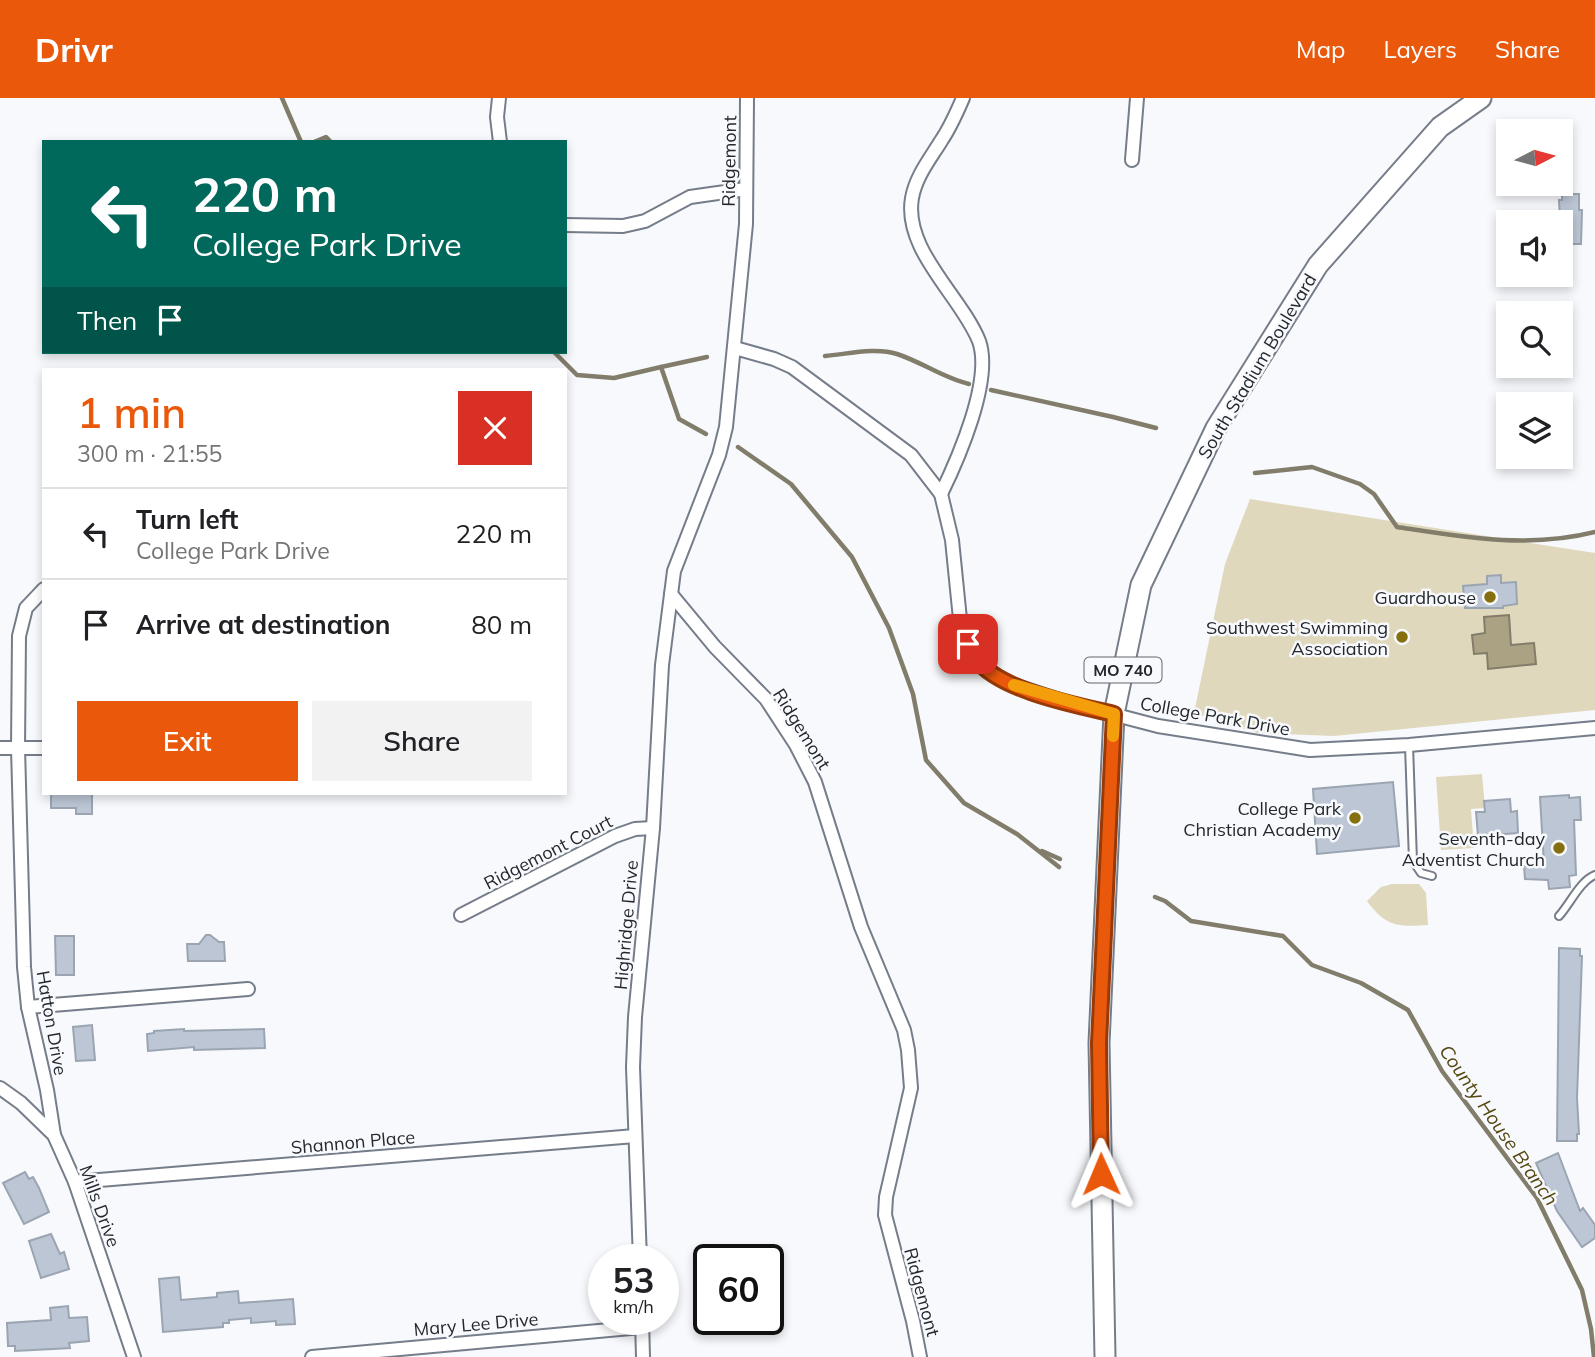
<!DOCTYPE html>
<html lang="en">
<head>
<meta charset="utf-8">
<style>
	:root { --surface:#fff; --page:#f2f2f2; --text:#202124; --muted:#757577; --line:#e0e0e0; --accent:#ea580c }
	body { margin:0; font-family:Mulish,sans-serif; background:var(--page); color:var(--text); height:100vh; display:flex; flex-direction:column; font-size:26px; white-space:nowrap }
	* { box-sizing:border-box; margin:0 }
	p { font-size:23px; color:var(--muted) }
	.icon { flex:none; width:38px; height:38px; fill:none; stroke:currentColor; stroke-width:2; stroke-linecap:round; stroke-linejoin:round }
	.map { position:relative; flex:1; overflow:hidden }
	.side { position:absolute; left:42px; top:270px; width:525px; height:427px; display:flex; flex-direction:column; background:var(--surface); border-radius:0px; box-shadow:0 4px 10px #0003 }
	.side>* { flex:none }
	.hud { position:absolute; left:42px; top:42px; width:525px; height:214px; border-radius:0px; box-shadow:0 4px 10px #0003; background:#00695c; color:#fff; overflow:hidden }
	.needle { width:46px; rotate:84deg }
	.fabs { position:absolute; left:1496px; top:21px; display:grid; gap:14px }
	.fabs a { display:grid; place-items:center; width:77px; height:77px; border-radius:0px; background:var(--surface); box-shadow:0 4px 10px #0003; font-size:35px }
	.speed { position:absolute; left:588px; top:1146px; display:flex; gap:14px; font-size:35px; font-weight:700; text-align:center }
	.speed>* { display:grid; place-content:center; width:91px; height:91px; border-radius:50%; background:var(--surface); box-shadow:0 4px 10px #0003; line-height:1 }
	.speed small { font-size:18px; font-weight:400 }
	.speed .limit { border:4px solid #111; border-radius:10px; background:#fff; color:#111 }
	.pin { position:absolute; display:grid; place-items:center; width:60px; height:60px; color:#fff; margin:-30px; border-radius:14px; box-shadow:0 4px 10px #0006 }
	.me { position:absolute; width:77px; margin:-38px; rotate:359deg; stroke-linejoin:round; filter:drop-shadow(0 0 5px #0008) }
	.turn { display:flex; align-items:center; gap:24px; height:147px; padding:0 35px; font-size:32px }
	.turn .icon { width:91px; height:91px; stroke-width:2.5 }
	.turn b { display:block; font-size:49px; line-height:60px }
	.then { display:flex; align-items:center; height:66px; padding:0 35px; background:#0003; gap:14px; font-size:26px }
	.round { display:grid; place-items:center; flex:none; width:74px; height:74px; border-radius:0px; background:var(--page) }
	.head { display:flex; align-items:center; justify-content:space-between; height:119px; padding:0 35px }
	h1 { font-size:42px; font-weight:600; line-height:52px; color:var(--accent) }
	.cta { display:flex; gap:14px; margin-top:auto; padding:14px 35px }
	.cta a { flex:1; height:80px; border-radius:0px; background:var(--accent); color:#fff; font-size:28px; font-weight:600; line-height:80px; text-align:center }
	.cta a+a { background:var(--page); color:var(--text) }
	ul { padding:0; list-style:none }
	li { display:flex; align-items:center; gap:21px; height:91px; padding:0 35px; border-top:2px solid var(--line) }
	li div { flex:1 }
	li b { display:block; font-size:26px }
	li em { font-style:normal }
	header { display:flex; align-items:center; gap:42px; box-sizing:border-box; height:98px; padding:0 35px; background:var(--accent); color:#fff }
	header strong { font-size:33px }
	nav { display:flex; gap:38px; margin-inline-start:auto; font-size:24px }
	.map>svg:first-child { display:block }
	.green { fill:#e0d8bd }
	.water { fill:#aba284; stroke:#827d6a; stroke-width:2 }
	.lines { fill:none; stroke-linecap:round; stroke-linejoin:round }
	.stream { stroke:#827d6a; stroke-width:4.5 }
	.building { fill:#bdc6d5; stroke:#9ba5b2; stroke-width:2 }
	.lane-casing { stroke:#757d8a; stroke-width:10 }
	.street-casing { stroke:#757d8a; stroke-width:16 }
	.primary-casing { stroke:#757d8a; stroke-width:23 }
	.lane { stroke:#fff; stroke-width:6 }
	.street { stroke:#fff; stroke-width:12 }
	.primary { stroke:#fff; stroke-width:19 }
	.route-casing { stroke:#983908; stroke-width:18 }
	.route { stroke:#ea580c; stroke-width:12 }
	.slow { stroke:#f59e0b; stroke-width:12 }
	.poi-dot { fill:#866f0e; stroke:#f7f9fc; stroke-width:2.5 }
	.labels { text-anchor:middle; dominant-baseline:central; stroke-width:5; stroke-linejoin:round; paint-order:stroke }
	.shield { fill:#f7f9fc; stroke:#63676b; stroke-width:2 }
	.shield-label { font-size:16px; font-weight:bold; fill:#24282d }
	.street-label { font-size:18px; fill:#24282d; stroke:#f7f9fc }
	.poi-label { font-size:18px; fill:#24282d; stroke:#f7f9fc; text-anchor:end }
	.water-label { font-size:19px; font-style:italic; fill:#554710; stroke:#f7f9fc }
</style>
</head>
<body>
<header>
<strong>Drivr</strong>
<nav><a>Map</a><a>Layers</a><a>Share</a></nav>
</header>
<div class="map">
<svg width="1595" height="1259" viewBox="0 0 1595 1259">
	<rect width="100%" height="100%" fill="#f7f9fc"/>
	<g class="green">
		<path d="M1250 401 1595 455V612L1334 638 1257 635 1194 615 1225 466Z"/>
		<path d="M1482 676 1485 710 1471 711 1474 750 1441 752 1436 679Z"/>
		<path d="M1392 786H1419L1426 795 1428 827C1398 829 1386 829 1367 803L1381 789Z"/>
	</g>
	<path class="water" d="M1509 517 1511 547 1534 545 1536 566 1488 571 1487 555 1474 556 1472 537 1485 535 1484 519Z"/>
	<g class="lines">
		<g class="stream">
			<path d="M282 0 301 44"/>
			<path d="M314 44 326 39 331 44"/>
			<path d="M554 254 577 277 614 280 661 269 679 321 706 336"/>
			<path d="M825 258C848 256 876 249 897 256 922 264 943 280 969 286"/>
			<path d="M661 269 707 259"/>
			<path d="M991 292 1113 319 1156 330"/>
			<path d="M738 349 791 386 852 459 889 530 913 596 926 662 964 705 1017 736 1059 769"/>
			<path d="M1255 375 1312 369 1360 386 1374 396 1397 429C1463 439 1528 451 1595 434"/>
			<path d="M1042 753 1060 761"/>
			<path d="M1155 799 1165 803 1191 823 1283 838 1312 867 1361 885 1408 912 1442 973 1537 1100 1582 1192 1591 1231 1594 1259"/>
		</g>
	</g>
	<g class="building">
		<path d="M1562 96H1579V112H1582L1581 146H1561L1559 102H1562Z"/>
		<path d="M1501 477V485L1516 484 1517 506 1503 508V510H1465L1463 488 1487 486V478Z"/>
		<path d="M1393 684 1399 748 1317 756 1313 691Z"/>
		<path d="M51 695H92V716H76V710H51Z"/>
		<path d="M1569 697V700L1580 699 1581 722H1574L1576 777 1569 778 1570 789 1549 791 1548 782 1525 781 1524 768 1544 767 1540 699Z"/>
		<path d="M1510 701 1511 714 1517 713 1518 735 1478 738 1476 714H1485L1484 703Z"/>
		<path d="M206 837H210L219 844H224L225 863H188L187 846H199Z"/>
		<path d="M55 838H74V877H56Z"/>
		<path d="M1559 850 1580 851V858H1582L1577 1000 1579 1036H1577V1043H1557Z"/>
		<path d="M92 927 95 962 76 963 73 929Z"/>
		<path d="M184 931V933L264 931 265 950 194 952V949L148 953 147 936 154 935V933Z"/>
		<path d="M1558 1055 1580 1113 1583 1110 1595 1127V1140L1582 1149 1557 1113 1536 1065Z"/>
		<path d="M25 1074 29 1081 33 1079 39 1090 49 1114 24 1126 3 1085Z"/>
		<path d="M51 1136 60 1156 64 1154 69 1171 41 1180 29 1143Z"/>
		<path d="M179 1179 181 1202 217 1199V1195L238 1193 239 1205 293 1201 295 1226 276 1227V1223L251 1225V1220L229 1222V1225H223V1229L163 1234 159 1181Z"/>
		<path d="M68 1208 69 1220 87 1219 89 1243 69 1245 70 1250 53 1251 15 1253V1248H8L7 1225 51 1222 50 1210Z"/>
	</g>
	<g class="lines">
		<g class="lane-casing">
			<g id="lane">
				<path d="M1409 647 1413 763 1421 775 1432 778"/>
				<path d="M1559 818C1570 806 1580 783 1595 777"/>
			</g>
		</g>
		<g class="street-casing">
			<g id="street">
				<path d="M499 0 497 19 500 44"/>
				<path d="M1132 62 1137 0"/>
				<path d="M565 127 623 128 645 123 690 99 746 91"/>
				<path d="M735 250 774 261 792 269 911 357 941 396 952 442 961 531 976 562 1005 584 1066 604 1158 628 1310 652 1409 647 1595 630"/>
				<path d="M941 396C958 361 993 282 979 243 961 198 903 152 912 100 916 78 930 61 941 43 950 30 957 14 963 0"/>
				<path d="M44 491 26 510 19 538 18 650 24 869 28 909 47 992 54 1037"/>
				<path d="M671 496 715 549 766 601 796 647 815 684 861 829 904 932 908 952 911 990 886 1099 885 1117 913 1223 920 1259"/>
				<path d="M0 650H44"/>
				<path d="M461 817 615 738 635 731 653 730"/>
				<path d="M28 909 248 891"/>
				<path d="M0 990 21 1005 54 1037 75 1084 134 1259"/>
				<path d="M75 1084 635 1038"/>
				<path d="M640 1162 633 969 635 919 653 730 662 567 674 473 719 357 726 329 746 126 747 0"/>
				<path d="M642 1222 643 1259"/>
				<path d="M312 1259 642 1229"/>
			</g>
		</g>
		<g class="primary-casing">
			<path id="primary" d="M1105 1259 1099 945 1114 616 1141 487 1216 330 1318 167 1440 29 1481 0"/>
		</g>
		<use href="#lane" class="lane"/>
		<use href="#street" class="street"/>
		<use href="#primary" class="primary"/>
	</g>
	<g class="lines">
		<g class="route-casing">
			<path id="route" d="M968 546C971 551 973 557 976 561 1000 593 1076 607 1114 616L1099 945 1101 1076"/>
		</g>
		<use href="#route" class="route"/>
		<path class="slow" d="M1014 587 1114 616 1113 638"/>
	</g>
	<g class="poi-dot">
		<circle cx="1490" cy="499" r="7"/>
		<circle cx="1402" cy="539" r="7"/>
		<circle cx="1355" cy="720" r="7"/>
		<circle cx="1559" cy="750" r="7"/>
	</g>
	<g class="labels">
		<rect class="shield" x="1084.5" y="559.5" width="77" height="25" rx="5"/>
		<g class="shield-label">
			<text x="1123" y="572">MO 740</text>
		</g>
		<g class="street-label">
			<text transform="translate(729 63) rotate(-89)">Ridgemont</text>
			<text transform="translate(1257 268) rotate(-59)">South Stadium Boulevard</text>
			<text transform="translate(1215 618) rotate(10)">College Park Drive</text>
			<text transform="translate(802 631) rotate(58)">Ridgemont</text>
			<text transform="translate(548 754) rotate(-27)">Ridgemont Court</text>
			<text transform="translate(626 827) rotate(-85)">Highridge Drive</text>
			<text transform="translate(52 925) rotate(80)">Hatton Drive</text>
			<text transform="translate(353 1044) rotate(-5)">Shannon Place</text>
			<text transform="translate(100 1108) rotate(70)">Mills Drive</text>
			<text transform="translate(922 1194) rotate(75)">Ridgemont</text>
			<text transform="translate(476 1226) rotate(-5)">Mary Lee Drive</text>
		</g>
		<g class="poi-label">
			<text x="1476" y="499">Guardhouse</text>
			<text x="1388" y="529">Southwest Swimming<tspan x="1388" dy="21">Association</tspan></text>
			<text x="1341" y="710">College Park<tspan x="1341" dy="21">Christian Academy</tspan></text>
			<text x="1545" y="740">Seventh-day<tspan x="1545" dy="21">Adventist Church</tspan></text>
		</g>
		<g class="water-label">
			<text transform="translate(1499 1027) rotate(55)">County House Branch</text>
		</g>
	</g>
</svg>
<div class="fabs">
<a><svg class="needle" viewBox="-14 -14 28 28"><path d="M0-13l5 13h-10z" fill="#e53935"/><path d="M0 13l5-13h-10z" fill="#757577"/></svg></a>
<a><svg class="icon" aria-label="sound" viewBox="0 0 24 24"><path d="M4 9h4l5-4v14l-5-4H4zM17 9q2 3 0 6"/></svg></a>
<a><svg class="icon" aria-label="search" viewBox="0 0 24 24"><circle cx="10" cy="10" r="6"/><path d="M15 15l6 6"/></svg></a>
<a><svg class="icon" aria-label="layers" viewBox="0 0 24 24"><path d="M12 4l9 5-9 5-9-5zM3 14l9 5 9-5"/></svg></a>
</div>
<div class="speed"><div>53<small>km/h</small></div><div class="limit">60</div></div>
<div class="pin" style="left:968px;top:546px;background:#d93025"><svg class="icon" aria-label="arrive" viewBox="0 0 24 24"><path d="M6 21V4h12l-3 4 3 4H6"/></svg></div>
<svg class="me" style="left:1101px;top:1076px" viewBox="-20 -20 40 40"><path d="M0-17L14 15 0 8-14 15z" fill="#ea580c" stroke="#fff" stroke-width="4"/></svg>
<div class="hud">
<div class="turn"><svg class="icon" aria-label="left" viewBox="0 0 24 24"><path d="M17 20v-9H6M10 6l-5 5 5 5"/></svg><div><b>220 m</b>College Park Drive</div></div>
<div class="then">Then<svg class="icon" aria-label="arrive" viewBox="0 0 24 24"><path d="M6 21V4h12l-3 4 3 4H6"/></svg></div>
</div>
<section class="side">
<div class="head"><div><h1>1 min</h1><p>300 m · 21:55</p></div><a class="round" style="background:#d93025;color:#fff"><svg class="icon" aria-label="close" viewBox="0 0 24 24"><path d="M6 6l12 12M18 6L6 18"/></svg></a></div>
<ul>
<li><svg class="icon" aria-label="left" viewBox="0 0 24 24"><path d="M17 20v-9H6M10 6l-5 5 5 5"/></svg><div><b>Turn left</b><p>College Park Drive</p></div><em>220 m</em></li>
<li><svg class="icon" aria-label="arrive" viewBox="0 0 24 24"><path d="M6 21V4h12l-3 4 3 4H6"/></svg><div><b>Arrive at destination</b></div><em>80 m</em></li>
</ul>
<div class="cta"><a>Exit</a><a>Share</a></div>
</section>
</div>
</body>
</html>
